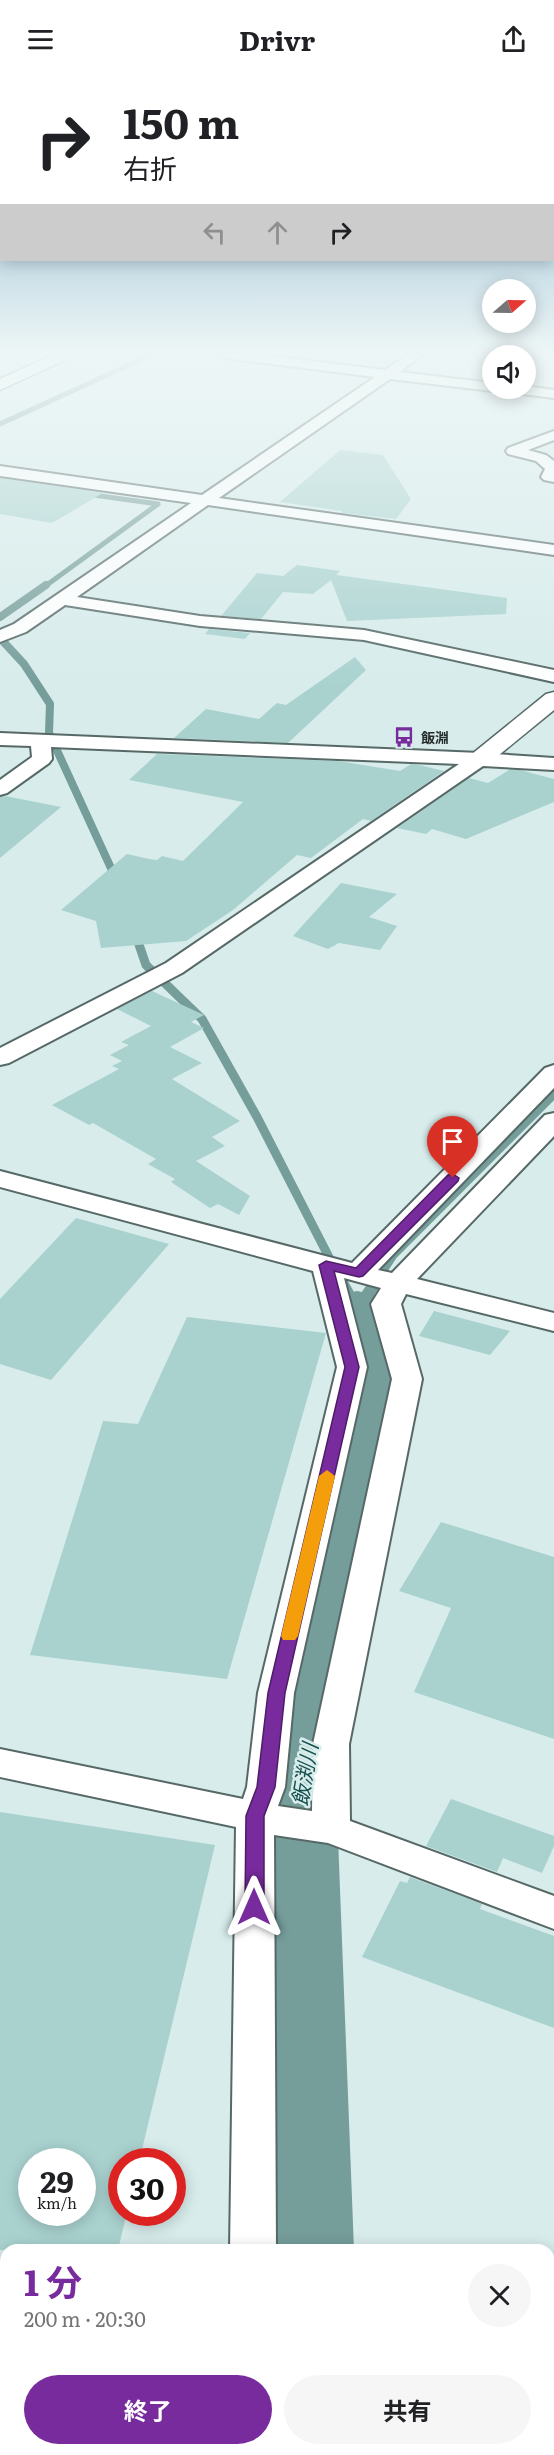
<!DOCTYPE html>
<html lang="ja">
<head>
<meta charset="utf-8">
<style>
	:root { --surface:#fff; --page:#f6f6f6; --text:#202124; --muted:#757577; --accent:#782b9d }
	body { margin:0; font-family:Literata,"Noto Sans JP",serif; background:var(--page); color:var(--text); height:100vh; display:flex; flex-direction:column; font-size:22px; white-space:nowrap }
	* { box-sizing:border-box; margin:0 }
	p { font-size:20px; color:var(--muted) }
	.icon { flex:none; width:33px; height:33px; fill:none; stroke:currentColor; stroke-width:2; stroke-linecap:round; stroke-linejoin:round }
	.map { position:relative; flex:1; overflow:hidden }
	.drawer { position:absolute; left:0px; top:2166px; width:555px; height:212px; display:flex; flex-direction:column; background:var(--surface); border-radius:18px 18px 0 0; box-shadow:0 3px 15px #0003 }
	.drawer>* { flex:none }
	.hud { position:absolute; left:0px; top:0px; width:555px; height:183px; box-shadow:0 3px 15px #0003; background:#fff; color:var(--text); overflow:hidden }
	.needle { width:39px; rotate:70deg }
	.controls { position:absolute; left:482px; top:201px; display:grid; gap:12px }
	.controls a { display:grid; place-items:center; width:54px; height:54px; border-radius:50%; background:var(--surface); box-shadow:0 3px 15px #0003; font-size:30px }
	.speed { position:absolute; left:18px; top:2070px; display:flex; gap:12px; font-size:30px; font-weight:700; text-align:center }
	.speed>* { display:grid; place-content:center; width:78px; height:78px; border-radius:50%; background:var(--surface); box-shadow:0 3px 15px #0003; line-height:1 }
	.speed small { font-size:15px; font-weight:400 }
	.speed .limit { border:9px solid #d22; background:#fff; color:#111 }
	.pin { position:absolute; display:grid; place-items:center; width:51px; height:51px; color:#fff; margin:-62px -26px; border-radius:50% 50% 50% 0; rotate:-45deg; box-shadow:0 0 6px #0007 }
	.pin .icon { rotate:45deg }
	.me { position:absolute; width:66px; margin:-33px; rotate:0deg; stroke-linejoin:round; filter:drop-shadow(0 0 4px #0008) }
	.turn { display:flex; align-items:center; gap:21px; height:126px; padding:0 24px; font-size:27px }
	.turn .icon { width:78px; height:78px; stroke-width:2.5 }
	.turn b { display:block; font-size:42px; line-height:51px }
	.lanes { display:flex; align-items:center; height:57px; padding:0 24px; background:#0003; justify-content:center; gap:30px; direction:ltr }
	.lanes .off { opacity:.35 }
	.round { display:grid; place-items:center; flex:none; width:63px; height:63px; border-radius:32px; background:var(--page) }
	.overview { display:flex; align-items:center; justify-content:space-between; height:102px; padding:0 24px }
	h1 { font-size:36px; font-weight:700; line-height:45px; color:var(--accent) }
	.button { display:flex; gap:12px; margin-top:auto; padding:12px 24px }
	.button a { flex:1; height:69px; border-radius:36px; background:var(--accent); color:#fff; font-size:24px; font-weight:700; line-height:69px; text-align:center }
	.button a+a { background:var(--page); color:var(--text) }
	header { display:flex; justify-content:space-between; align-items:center; height:78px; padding:0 24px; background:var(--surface); font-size:27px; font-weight:700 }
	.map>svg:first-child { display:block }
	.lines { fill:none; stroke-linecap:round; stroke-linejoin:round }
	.stream-far3 { stroke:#759d9a; stroke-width:5 }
	.stream-far2 { stroke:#759d9a; stroke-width:8 }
	.stream-far1 { stroke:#759d9a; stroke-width:9 }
	.stream { stroke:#759d9a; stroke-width:12 }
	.river { fill:#759d9a; fill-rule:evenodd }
	.building { fill:#a9d2cf; fill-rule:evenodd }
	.minor-casing { stroke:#566967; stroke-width:4 }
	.tertiary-casing { stroke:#566967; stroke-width:3 }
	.secondary-casing { stroke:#566967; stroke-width:3 }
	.minor { fill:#fff; fill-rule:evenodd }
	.tertiary { fill:#fff; fill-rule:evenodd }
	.secondary { fill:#fff; fill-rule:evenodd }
	.route { fill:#782b9d; stroke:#4e1c66; stroke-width:1.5 }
	.slow { fill:#f59e0b }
	.labels { text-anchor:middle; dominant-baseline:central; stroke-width:5; stroke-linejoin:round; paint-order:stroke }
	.far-poi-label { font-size:14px; font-weight:bold; fill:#242c2b; stroke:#d7eceb; text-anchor:start }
	.near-water-label { font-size:21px; font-style:italic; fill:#17514f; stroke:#d7eceb }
</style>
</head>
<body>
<header><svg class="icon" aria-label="menu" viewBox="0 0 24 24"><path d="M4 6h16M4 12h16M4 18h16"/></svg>Drivr<svg class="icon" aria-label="share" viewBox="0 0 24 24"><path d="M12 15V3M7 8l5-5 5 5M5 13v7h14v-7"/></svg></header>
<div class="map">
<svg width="554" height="2377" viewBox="0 0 554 2377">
	<rect width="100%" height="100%" fill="#d7eceb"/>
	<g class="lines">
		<g class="stream-far3">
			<path d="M0 346 153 276"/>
			<path d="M44 509 158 426 86 416"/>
		</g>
		<g class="stream-far2">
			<path d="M0 539 46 507"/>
			<path d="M0 560 24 586 50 626 49 655 116 801"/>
		</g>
		<g class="stream-far1">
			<path d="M135 855 146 887 202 941 257 1039 334 1189"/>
			<path d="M376 1203 393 1177 554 1016"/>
		</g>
		<path class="stream" d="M341 1203 357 1232 377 1202"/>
		<g class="river">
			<path d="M357 1213 380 1218 389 1232 414 1285 337 1734 354 2172H254L253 1734 348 1285 325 1232 334 1218Z"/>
			<path d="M253 2372H360L362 2377H254Z"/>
		</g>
	</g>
	<g class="building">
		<path d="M340 372 383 377 411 421 396 441 342 435V433L280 424Z"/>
		<path d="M0 400 103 415 52 445 0 436Z"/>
		<path d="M297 487 340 493 336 497 507 520 506 536 347 543 331 502 313 516 283 514 261 541 221 538 257 495 283 498Z"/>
		<path d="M209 551 250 555 245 561 205 556Z"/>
		<path d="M355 579 366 592 288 665 174 660 206 631 259 641 277 625 286 627Z"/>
		<path d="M157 676 338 683 400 693 411 686 419 687 444 693 371 743 363 741 311 780 297 777 233 832 186 863 101 870 96 843 61 832 127 776 149 781 157 782 162 778 183 783 243 724 129 702Z"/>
		<path d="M509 692H520L554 701V724L466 761 432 751 426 756 397 750 469 700 488 705Z"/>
		<path d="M5 718 61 729 0 780V719Z"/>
		<path d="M341 805 397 816 369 839 397 848 380 872 339 865 328 871 293 858Z"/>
		<path d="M152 913 204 937 191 944 204 950 170 969 202 985 172 1001 240 1043 212 1059 225 1068 196 1083 250 1118 239 1137 218 1126 210 1130 171 1104 175 1101 148 1086 156 1081 93 1045 89 1047 52 1027 119 991 112 988 122 983 110 977 129 967 121 964 151 948 117 931Z"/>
		<path d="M76 1140 169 1166 51 1302 0 1286V1221Z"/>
		<path d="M434 1233 510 1253 490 1277 419 1258Z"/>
		<path d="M187 1239 326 1255 227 1601 30 1577 103 1343 138 1346Z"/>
		<path d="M441 1444 554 1479V1661L414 1614 451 1530 399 1513Z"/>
		<path d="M451 1721 554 1758V1768L542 1795 503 1780 497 1794 426 1768Z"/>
		<path d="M0 1734 215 1767 139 2084H122V2134H127L118 2172H0ZM32 2084H82V2134H32Z"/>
		<path d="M410 1799 482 1826 480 1831 554 1858V1950L362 1879 400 1803 407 1805Z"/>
	</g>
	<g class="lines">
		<g class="minor-casing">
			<g id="minor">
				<path d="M218 276H254L385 292 409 276H423L400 294 492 305V310H498L492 313 390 301 219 420 554 467V477L208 427 77 519 200 538 364 552 554 592V604L364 562 200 548 65 527 26 554 0 564V552L14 546 191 425 0 398V388L202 417 375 299 224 280Z"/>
				<path d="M525 308 554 312V320L507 314 501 310H525Z"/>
				<path d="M554 353V362L528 372 546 377 554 383V404L544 402 541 399 545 391 536 383 508 376 506 373 508 370Z"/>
				<path d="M0 655 480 675 554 680V692L483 688 182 895 9 985 0 987V970L166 885 459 686 51 669 52 681 49 685 7 715 0 717V702L32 679 31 668 0 667Z"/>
				<path d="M554 987V1010L378 1192 392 1195 545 1037 554 1035V1058L417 1201 554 1235V1253L406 1216 401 1226 422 1301 349 1666 350 1743 554 1818V1851L328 1765 274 1757 276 2172H230L236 1749 0 1699V1671L243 1721 247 1709 258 1615 337 1289 313 1193 0 1109V1093L352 1185 545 990ZM344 1200 381 1210 371 1226 392 1301 313 1666 312 1733 278 1728 285 1709 294 1615 367 1289Z"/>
				<path d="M554 2240V2295L549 2297V2242Z"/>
				<rect x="228" y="2372" width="48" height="5"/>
				<path d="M486 2372H534L532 2377H484Z"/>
			</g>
		</g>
		<g class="tertiary-casing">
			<path id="tertiary" d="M554 614V632L488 686 480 688 472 686 468 681 472 676 546 616Z"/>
		</g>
		<g class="secondary-casing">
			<path id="secondary" d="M55 276H75L72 279 0 312V301Z"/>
		</g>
		<use href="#minor" class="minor"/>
		<use href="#tertiary" class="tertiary"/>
		<use href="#secondary" class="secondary"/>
	</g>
	<linearGradient id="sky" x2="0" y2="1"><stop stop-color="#7aabc9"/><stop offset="0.45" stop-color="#edf6f6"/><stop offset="1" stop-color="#edf6f6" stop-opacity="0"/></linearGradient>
	<rect width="554" height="609" fill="url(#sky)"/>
	<path class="route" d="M453 1096 459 1100 458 1103 363 1198 359 1199 334 1193 359 1289 285 1615 275 1709 264 1738V1829L261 1835 254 1837 248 1835 245 1829 246 1738 257 1709 268 1615 345 1289 319 1187 326 1183 356 1190 448 1097Z"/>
	<path class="slow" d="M327 1392 335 1398 298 1558 295 1562H283L281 1558 319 1398Z"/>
	<defs>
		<g id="bus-bare" transform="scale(1.62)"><path d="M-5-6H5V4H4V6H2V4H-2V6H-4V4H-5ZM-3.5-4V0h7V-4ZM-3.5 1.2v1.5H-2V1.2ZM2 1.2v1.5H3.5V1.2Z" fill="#782b9d" stroke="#d7eceb" stroke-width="2.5" paint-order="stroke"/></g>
	</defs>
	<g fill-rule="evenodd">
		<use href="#bus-bare" x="404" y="659"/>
	</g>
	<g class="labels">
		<g class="far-poi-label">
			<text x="421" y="659">飯淵</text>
		</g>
		<g class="near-water-label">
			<text transform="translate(303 1696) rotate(-80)">飯渕川</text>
		</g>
	</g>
</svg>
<div class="controls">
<a><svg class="needle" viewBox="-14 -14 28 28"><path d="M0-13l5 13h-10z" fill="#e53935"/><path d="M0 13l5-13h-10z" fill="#757577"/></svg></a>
<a><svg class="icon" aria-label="sound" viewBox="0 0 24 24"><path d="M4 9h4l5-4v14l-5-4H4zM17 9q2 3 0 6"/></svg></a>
</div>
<div class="speed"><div>29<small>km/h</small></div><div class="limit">30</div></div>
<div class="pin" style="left:453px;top:1100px;background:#d93025"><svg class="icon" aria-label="arrive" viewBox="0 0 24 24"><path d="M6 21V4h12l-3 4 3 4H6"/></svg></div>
<svg class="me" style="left:254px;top:1829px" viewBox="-20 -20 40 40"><path d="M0-17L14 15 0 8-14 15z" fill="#782b9d" stroke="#fff" stroke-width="4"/></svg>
<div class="hud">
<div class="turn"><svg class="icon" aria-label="right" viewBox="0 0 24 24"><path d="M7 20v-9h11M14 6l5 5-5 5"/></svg><div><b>150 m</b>右折</div></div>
<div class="lanes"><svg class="icon off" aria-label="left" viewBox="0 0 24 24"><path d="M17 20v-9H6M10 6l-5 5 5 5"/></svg><svg class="icon off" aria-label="ahead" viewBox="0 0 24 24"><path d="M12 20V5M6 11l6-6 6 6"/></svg><svg class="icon" aria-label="right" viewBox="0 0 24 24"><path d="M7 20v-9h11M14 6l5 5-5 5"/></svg></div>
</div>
<section class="drawer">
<div class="overview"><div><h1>1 分</h1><p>200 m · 20:30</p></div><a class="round"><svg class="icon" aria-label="close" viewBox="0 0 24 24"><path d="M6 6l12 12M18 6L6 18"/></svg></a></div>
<div class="button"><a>終了</a><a>共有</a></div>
</section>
</div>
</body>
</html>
